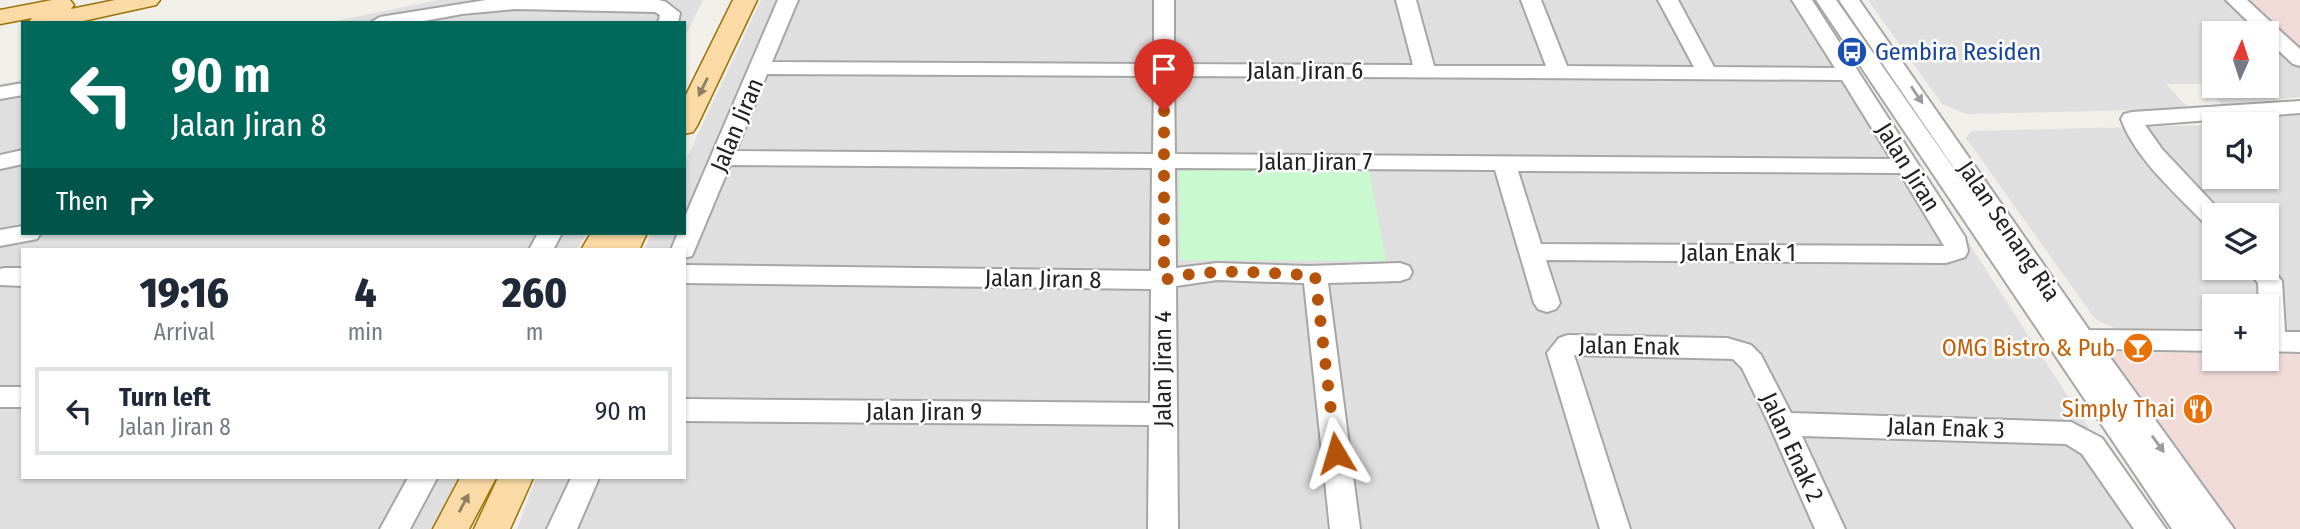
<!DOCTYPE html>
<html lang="en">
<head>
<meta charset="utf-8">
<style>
	:root { --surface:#fff; --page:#f6f6f7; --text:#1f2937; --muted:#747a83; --line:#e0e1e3 }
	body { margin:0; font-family:"Fira Sans Condensed",sans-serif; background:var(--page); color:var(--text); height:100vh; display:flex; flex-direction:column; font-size:26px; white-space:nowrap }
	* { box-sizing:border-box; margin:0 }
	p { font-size:23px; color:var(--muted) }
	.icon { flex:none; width:38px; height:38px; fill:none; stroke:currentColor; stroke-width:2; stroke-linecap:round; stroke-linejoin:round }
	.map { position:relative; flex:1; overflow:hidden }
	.sheet { position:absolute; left:21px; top:248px; width:665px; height:231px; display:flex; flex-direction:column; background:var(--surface); border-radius:0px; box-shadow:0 2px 5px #0004 }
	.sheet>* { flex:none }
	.guide { position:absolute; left:21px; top:21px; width:665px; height:214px; border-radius:0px; box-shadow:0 2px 5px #0004; background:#00695c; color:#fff; overflow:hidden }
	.needle { width:46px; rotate:3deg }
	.buttons { position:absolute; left:2202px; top:21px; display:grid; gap:14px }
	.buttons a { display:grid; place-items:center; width:77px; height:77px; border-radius:0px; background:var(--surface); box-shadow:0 2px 5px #0004; font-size:35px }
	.pin { position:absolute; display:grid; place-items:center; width:60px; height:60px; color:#fff; margin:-72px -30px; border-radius:50% 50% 50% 0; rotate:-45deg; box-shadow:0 0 7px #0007 }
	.pin .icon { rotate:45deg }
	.me { position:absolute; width:77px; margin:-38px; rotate:353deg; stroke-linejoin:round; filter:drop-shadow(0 0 5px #0008) }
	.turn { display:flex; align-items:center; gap:24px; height:147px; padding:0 35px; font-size:32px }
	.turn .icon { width:91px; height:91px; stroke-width:2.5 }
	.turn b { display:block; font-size:49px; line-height:60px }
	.then { display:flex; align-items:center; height:66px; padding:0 35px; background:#0003; gap:14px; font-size:26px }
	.eta { display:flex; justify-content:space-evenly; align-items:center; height:119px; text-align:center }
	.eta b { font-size:42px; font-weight:800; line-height:49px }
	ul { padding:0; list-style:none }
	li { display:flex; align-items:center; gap:21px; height:88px; margin:0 14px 10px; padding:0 21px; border:4px solid var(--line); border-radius:0px }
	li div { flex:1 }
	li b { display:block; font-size:26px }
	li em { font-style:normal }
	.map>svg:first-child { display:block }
	.residential { fill:#dfdfdf; fill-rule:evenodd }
	.commercial { fill:#f1dbd9 }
	.park { fill:#c8f9cf }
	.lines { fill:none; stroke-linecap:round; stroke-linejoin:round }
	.minor-casing { stroke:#a6a6a6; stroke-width:4 }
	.major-casing { stroke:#9b7204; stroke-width:3 }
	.minor { fill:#fff; fill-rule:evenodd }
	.major { fill:#fadaa5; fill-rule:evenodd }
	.oneway { fill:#8e7e64 }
	.oneway2 { fill:#9c9c9c }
	.route { stroke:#b45309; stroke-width:12; stroke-dasharray:0 21.6 }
	.labels { text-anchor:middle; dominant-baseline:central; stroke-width:5; stroke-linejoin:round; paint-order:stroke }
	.transit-label { font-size:24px; fill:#164399; stroke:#fff; text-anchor:start }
	.street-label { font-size:24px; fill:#222; stroke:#fff }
	.food-label { font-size:24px; fill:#c56008; stroke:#fff; text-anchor:end }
</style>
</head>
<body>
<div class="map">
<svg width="2300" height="529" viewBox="0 0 2300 529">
	<rect width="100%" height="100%" fill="#f1efe9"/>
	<g class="residential">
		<path d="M438 0H703L684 38V23H326Z"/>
		<path d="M761 0H1811L2154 529H517L536 478H684V250H644L652 233H684V164Z"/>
		<path d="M1868 0H2300V97L2222 105 2202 84H2166L2189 109 1966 114 1942 104ZM2214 33H2266V86H2214Z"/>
		<path d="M23 80V233H586L577 250H23V478H459L432 529H0V84Z"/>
		<path d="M2300 114V341H2266V306H2214V328H2114L2095 319 1966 138 1972 131 2214 125V177H2266V124H2216ZM2214 215H2266V268H2214Z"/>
	</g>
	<g class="commercial">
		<path d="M2249 0H2300V47Z"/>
		<path d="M2102 352 2214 353V359H2266V353L2300 354V529H2227Z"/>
	</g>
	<path class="park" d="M1179 168 1369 170 1386 261 1180 260Z"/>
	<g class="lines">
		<g class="minor-casing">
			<g id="minor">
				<path d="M486 0H659L666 2 680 13 678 23H658L660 15 655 12 515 9 462 14 413 23H370L380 17Z"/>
				<path d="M778 0H798L772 62 1154 64V0H1174V64L1413 65 1396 0H1416L1434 66H1546L1521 0H1541L1567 66 1694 67 1658 0H1678L1714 67 1835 68 1792 0H1812L1965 237 1968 251 1965 257 1946 263 1546 260 1560 303 1556 309 1547 312 1538 309 1534 303 1495 170 1175 168 1176 268 1217 263 1309 266 1400 263 1409 266 1412 272 1409 278 1400 281 1328 283 1360 529H1330L1304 283 1217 280 1176 286 1178 529H1148L1149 425 684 421V399L1150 403 1151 289 684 283V265L1151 271 1152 168 730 165 692 256 684 258V250H671L678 233H684V219ZM767 74 1154 76 1153 154 736 151ZM1174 76 1842 80 1891 159 1175 154ZM1518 171 1900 173 1944 246 1541 244Z"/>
				<path d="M1816 0H1836L1980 206 1839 0H1859L2089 330 2214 331V351L2104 349 2234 529H2172Z"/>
				<path d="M2226 0H2247L2300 49V66L2293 64 2266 39V33H2260Z"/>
				<path d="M23 83V95L0 99V87Z"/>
				<path d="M2300 101V113L2145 125 2162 149 2222 213 2223 215H2214V227L2206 225C2177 194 2136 160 2121 119L2124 114 2132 112Z"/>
				<path d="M23 150V164L0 169V155Z"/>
				<path d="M23 226V233H41L37 239 0 246V230Z"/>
				<path d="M538 233H562L553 250H529Z"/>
				<path d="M2266 262 2282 281 2285 332H2300V352L2266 351V306H2259L2258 283 2246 268H2266Z"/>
				<path d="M4 268H23V286L0 285V269Z"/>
				<path d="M1568 335 1727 338 1751 345 1761 355 1791 413 2071 422 2102 438 2166 529H2134L2082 454 2066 444 1802 436 1845 529H1815L1769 424 1742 368 1733 359 1574 355 1630 529H1600L1547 353 1559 338Z"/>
				<rect x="0" y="387" width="23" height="20"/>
				<path d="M408 478H437L410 529H380Z"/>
				<path d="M571 478H599L577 529H547Z"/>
			</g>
		</g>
		<g class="major-casing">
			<g id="major">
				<path d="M52 0H70L74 5 71 9 115 0H160L156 5 74 23H28L32 18 0 24V10Z"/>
				<path d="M733 0H757L697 126 693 132 684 134V99Z"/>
				<path d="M591 233H647L639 250H581Z"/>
				<path d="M460 478H496L469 529H433Z"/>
				<path d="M498 478H533L510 529H474Z"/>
			</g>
		</g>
		<use href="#minor" class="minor"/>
		<use href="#major" class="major"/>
	</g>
	<defs><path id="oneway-solid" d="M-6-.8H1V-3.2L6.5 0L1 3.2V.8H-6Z" transform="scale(1.75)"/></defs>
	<g class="oneway">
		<use href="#oneway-solid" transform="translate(703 87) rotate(116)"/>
		<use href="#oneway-solid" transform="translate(464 503) rotate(-62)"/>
	</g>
	<g class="oneway2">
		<use href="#oneway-solid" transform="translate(1917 95) rotate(56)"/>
		<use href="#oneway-solid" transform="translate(2158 444) rotate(54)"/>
	</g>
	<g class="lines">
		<path class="route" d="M1164 111V280C1211 266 1265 274 1315 275L1336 453"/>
	</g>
	<defs>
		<g id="bus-disc" transform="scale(1.575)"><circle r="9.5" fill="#1a4fb4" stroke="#fff"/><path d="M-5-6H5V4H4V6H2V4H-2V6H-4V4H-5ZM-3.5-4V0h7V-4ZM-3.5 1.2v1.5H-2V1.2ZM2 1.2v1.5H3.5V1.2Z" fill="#fff"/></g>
		<g id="bar-disc" transform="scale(1.575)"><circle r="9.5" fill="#e8710a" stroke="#fff"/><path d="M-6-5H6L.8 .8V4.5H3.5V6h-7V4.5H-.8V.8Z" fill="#fff"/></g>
		<g id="restaurant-disc" transform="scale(1.575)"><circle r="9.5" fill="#e8710a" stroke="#fff"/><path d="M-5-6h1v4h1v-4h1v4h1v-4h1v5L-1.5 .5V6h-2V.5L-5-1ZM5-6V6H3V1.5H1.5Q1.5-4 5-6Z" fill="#fff"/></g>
	</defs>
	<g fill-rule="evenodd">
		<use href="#bus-disc" x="1852" y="52"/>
		<use href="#bar-disc" x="2138" y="348"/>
		<use href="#restaurant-disc" x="2198" y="409"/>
	</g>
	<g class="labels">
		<g class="transit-label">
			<text x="1875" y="52">Gembira Residen</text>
		</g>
		<g class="street-label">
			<text x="1305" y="71">Jalan Jiran 6</text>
			<text transform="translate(737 125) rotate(-67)">Jalan Jiran</text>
			<text x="1315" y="162">Jalan Jiran 7</text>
			<text transform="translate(1908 167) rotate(58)">Jalan Jiran</text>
			<text transform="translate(2009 231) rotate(56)">Jalan Senang Ria</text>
			<text x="1738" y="253">Jalan Enak 1</text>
			<text transform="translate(1043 279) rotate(1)">Jalan Jiran 8</text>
			<text transform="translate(1629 346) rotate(1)">Jalan Enak</text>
			<text transform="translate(1163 369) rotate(-90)">Jalan Jiran 4</text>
			<text x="924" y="412">Jalan Jiran 9</text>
			<text transform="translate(1946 428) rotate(2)">Jalan Enak 3</text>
			<text transform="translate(1792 447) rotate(65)">Jalan Enak 2</text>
		</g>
		<g class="food-label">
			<text x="2115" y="348">OMG Bistro &amp; Pub</text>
			<text x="2175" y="409">Simply Thai</text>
		</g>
	</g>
</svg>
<div class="buttons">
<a><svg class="needle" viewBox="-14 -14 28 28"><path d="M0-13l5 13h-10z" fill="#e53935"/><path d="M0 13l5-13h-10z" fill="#747a83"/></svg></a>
<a><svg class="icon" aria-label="sound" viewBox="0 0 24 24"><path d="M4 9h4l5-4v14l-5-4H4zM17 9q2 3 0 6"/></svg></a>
<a><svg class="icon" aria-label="layers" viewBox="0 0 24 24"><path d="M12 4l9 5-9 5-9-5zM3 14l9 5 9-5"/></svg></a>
<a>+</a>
</div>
<div class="pin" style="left:1164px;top:111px;background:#d93025"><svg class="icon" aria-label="arrive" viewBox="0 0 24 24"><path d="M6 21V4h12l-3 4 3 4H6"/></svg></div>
<svg class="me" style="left:1336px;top:453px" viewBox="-20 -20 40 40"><path d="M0-17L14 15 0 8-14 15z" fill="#b45309" stroke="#fff" stroke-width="4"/></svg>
<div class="guide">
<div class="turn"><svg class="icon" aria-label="left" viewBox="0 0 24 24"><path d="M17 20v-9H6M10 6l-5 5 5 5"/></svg><div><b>90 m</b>Jalan Jiran 8</div></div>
<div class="then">Then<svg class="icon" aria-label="right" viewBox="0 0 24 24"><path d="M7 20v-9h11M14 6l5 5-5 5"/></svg></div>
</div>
<section class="sheet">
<div class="eta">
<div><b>19:16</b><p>Arrival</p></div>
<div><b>4</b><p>min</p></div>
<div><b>260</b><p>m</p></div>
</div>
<ul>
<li><svg class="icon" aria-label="left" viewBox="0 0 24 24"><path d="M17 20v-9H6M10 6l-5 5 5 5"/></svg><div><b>Turn left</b><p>Jalan Jiran 8</p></div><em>90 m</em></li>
</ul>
</section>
</div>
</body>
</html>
